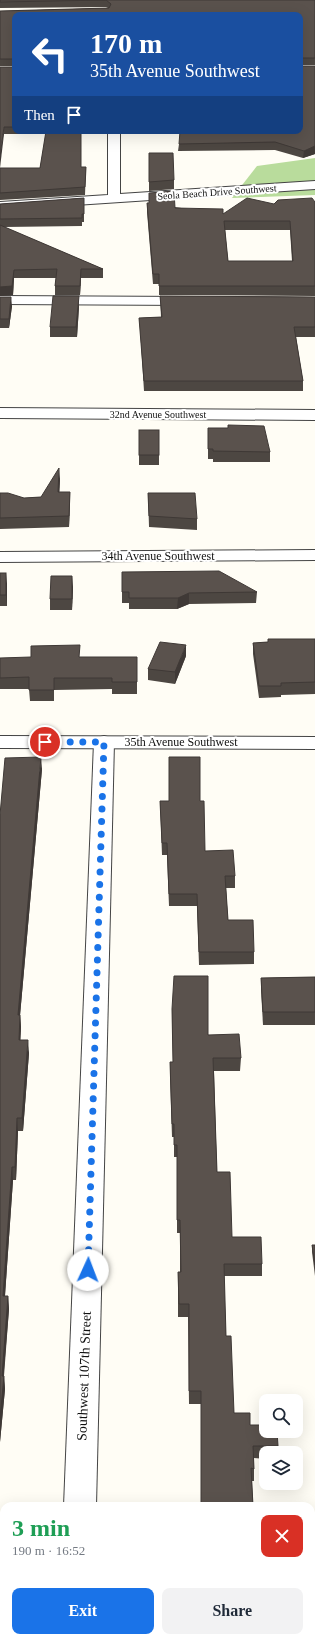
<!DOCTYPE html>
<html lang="en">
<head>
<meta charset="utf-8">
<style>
	:root { --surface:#fff; --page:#f2f2f3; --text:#1f2937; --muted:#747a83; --accent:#1a73e8 }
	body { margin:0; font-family:"Times New Roman",serif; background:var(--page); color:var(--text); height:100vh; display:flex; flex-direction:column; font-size:15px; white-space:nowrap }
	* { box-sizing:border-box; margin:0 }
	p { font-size:13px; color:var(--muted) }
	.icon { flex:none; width:22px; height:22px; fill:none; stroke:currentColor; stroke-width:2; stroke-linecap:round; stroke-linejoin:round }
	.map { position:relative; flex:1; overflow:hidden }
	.sheet { position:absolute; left:0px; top:1502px; width:315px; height:140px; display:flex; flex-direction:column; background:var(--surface); border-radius:12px 12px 0 0; box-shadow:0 4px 16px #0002 }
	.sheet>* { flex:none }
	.top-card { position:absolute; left:12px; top:12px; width:291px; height:122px; border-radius:8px; box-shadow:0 4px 16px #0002; background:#1a4fa0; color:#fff; overflow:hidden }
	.controls { position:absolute; left:259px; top:1394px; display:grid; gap:8px }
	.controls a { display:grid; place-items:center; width:44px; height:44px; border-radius:8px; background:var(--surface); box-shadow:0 4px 16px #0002; font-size:20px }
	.pin { position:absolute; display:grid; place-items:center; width:34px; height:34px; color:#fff; margin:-17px; border:2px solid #fff; border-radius:50%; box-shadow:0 1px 4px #0007 }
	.me { position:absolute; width:44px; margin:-22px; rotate:2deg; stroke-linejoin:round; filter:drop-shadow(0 0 3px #0008) }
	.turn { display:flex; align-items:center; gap:14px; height:84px; padding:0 12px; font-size:18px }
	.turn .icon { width:52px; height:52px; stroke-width:2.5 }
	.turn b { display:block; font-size:28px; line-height:34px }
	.then { display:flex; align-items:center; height:38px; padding:0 12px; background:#0003; gap:8px; font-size:15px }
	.round { display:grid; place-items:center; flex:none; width:42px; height:42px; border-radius:8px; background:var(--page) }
	.head { display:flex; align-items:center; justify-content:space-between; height:68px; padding:0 12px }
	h1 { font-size:24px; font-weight:600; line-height:30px; color:#1e9e55 }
	.action { display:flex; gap:8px; margin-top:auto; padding:8px 12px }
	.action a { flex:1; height:46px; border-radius:8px; background:var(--accent); color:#fff; font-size:16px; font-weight:600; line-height:46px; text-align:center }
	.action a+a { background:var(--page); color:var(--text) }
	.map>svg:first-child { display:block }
	.forest { fill:#b9dc9c }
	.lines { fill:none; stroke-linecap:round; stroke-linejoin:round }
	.minor-casing { stroke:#444; stroke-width:2 }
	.tertiary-casing { stroke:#444; stroke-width:2 }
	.minor { fill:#fff; fill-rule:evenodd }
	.tertiary { fill:#fff; fill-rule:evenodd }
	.wall { fill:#4d4742; fill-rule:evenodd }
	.shaded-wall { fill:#3f3936 }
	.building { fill:#5a524d; stroke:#3f3936; fill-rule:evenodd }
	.route { stroke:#1a73e8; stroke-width:7; stroke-dasharray:0 12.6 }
	.labels { text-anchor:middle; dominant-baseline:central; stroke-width:4; stroke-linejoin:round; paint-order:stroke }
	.far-street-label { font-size:10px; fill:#111; stroke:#fff }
	.street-label { font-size:12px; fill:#111; stroke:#fff }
	.near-street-label { font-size:14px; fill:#111; stroke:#fff }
</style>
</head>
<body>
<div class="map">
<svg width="315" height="1642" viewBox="0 0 315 1642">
	<rect width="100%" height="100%" fill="#fffdf5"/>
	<path class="forest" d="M315 158V195L232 198 257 166Z"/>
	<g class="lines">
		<g class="minor-casing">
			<g id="minor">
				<path d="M108 131H120V194L315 181V189L0 210V202L108 195Z"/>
				<path d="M0 296 190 297 195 298 197 301 195 304 190 305 0 304Z"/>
				<path d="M0 408 315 410V420L0 418Z"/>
				<path d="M315 550V560L0 562V552Z"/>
				<path d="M104 736 111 738 114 742 96 1506H64L94 742 97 738Z"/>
				<rect x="59" y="1638" width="34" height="4"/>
			</g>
		</g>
		<g class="tertiary-casing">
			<path id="tertiary" d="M0 736 315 737V749L0 748Z"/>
		</g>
		<use href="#minor" class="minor"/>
		<use href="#tertiary" class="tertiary"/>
	</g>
	<g class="wall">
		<path d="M0 0H315V65H300V15H15V66H0V11L108 8 106 7 0 8Z"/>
		<path d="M315 66V154L303 158 275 150 178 151 179 144Z"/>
		<path d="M0 67H15V131H81V167H86L85 195 0 200V168H40L46 134H4Z"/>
		<path d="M149 153 174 180V189L149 191Z"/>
		<path d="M84 198V222H82V226L4 227 103 269V278H81L80 295H55V286L56 278H14L13 295 0 296V204Z"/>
		<path d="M315 202V296L159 295V284H153L147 212V203L223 214 274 204ZM225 230H290L292 261H228Z"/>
		<path d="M160 296 315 297V337H296L303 381V391H144L140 328 139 318 161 317Z"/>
		<path d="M0 297 12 306 9 328H0Z"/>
		<path d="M79 306 77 337H50V327Z"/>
		<path d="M208 428 270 452V462H213V459H208Z"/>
		<rect x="139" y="430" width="20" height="35"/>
		<path d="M60 479 59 492H70V503L69 527 0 529V493L24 498 41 497Z"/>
		<path d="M148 493 197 519V530L149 527Z"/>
		<path d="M0 573 7 584V606H0Z"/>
		<path d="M73 587 72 610H50V599Z"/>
		<path d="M122 592H257L256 603 189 604 177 609H129V603H122Z"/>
		<path d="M268 639H315V694L281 695V697L259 698 253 654V643L268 642Z"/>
		<path d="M186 656 175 684 148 680V669Z"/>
		<path d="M137 657V694H112V689L54 690V701H30L29 689H0V658Z"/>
		<path d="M42 769 20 1015 21 1027 20 1040 29 1053 23 1131H18L16 1180H13L5 1296H8L9 1309 4 1376 5 1389 0 1442V815Z"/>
		<path d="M160 801H200L205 851 235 876V888H226L228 920 254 952V964L199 965 197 906H169L167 855H162Z"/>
		<path d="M315 977V1025H263L261 990V978Z"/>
		<path d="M172 1009 241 1058 240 1071H214L217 1172 232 1237 262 1264V1276H224L226 1336 234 1413 278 1446 277 1453H266V1459L254 1458V1481H252L253 1506H201V1404H189L188 1317H178V1272H180V1233H177V1157H174V1137H172L170 1074V1062H173Z"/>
		<path d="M312 1245H315V1276L312 1252Z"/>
	</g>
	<g class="shaded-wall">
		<path d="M4 127V134L0 168V157Z"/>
		<path d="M315 146V154L303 158 304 151Z"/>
		<path d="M81 269V278L80 295V286Z"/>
		<path d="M14 270V278L13 295 0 296V287Z"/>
		<path d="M79 296V306L77 337 76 327Z"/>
		<path d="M11 297 12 306 9 328V319Z"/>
		<path d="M59 468 60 479 59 503 58 492Z"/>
		<path d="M70 492V503L69 527V516Z"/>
		<path d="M6 573 7 584V606L6 595Z"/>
		<path d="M72 576 73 587 72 610Z"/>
		<path d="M189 593V604L177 609 178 598Z"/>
		<path d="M186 645V656L175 684V672Z"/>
		<path d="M41 757 42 769 19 1027 18 1015Z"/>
		<path d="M20 1015 21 1027 20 1053 19 1040Z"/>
		<path d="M28 1040 29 1053 23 1131 22 1118Z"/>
		<path d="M17 1118 18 1131 16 1180 15 1167Z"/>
		<path d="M12 1167 13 1180 4 1309 3 1296Z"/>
		<path d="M8 1296 9 1309 3 1382 4 1376 5 1389 0 1442V1418L2 1376Z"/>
	</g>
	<g class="building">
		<path d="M0 0H315V58H300V15H15V59H0V11L109 8 111 4 106 0 0 2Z"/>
		<path d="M300 66H315V146L304 151 275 142 179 144 180 131H300Z"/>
		<path d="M0 67H15V127H4L0 157Z"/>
		<path d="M46 131H81V167H86L85 187 0 193V168H40Z"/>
		<path d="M149 153H173L174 180 149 182Z"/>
		<path d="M174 191 175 208 223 209V214L247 198 274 204 278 200 312 198 315 202V286H159V274H153L147 203H149V193ZM224 221H290L293 261H228Z"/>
		<path d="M84 198V214H82V218L0 219V204Z"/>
		<path d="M0 225 103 269H81L80 286H55L57 269 14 270 12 286 0 287Z"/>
		<path d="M53 296H79L76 327H50Z"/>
		<path d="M160 296 315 297V327H294L303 381H144L139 318 162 317Z"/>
		<path d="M0 297H11L9 319H0Z"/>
		<path d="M228 425 264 426 270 452 213 451V449H208V428H228Z"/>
		<rect x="139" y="430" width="20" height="25"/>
		<path d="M59 468 58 492H70L69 516 0 518V493H8L24 498 41 497Z"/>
		<path d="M148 493H195L197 519 149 516Z"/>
		<path d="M219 571 257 592 189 593 178 598H129V592H122V572Z"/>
		<rect x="0" y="573" width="6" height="22"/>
		<path d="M51 576H72V599H50Z"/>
		<path d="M268 639H315V682L281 683V686H259L253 643 268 642Z"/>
		<path d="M160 642 186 645 175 672 148 669Z"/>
		<path d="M80 645 79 657H137V682H112V678H54V690H29V677L0 678V658L31 657V646Z"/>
		<path d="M41 757 18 1015H20L19 1040H28L22 1118H17L15 1167H12L3 1296H8L2 1376H4L0 1418V815L5 758Z"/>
		<path d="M169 757H200V801H204L205 851 233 850 235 876H225L228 920H253L254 952H199L197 894H169L167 843H162L160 801H169Z"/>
		<path d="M174 976H208V1035L239 1034 241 1058H213L217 1172H230L232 1237H261L262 1264H224L226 1336H231L234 1413H250V1425H266V1431H277L278 1446H253L254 1469 251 1468 253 1506H201V1391H189V1304H179L178 1272H181L180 1220H177V1145H174V1124H172L170 1062H173L172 1009Z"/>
		<path d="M315 977V1012H263L261 978Z"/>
		<path d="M312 1245H315V1265Z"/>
		<path d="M205 1638H261V1639H291V1642H205Z"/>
	</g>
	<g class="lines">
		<path class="route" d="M45 742H104L88 1270"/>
	</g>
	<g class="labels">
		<g class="far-street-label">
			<text transform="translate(217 192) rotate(-4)">Seola Beach Drive Southwest</text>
			<text x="158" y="414">32nd Avenue Southwest</text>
		</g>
		<g class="street-label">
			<text x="158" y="556">34th Avenue Southwest</text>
			<text x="181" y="742">35th Avenue Southwest</text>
		</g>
		<g class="near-street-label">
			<text transform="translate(84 1376) rotate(-88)">Southwest 107th Street</text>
		</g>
	</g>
</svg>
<div class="controls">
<a><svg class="icon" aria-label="search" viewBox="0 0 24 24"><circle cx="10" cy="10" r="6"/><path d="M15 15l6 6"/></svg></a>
<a><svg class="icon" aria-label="layers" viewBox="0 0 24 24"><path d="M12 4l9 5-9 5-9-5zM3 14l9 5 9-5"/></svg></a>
</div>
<div class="pin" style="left:45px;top:742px;background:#d93025"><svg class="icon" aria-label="arrive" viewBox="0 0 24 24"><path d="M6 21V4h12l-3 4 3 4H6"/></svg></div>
<svg class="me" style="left:88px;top:1270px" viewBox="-20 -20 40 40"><circle r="19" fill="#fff"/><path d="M0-13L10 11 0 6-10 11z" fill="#1a73e8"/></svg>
<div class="top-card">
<div class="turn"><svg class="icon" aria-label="left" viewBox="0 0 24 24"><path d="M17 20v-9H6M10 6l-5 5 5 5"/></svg><div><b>170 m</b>35th Avenue Southwest</div></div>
<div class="then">Then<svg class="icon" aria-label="arrive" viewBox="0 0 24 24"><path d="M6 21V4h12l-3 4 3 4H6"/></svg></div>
</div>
<section class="sheet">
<div class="head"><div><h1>3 min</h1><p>190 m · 16:52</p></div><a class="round" style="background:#d93025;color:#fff"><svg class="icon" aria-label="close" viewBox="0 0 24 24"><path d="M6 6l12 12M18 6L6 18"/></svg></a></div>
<div class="action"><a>Exit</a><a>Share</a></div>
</section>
</div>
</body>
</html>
